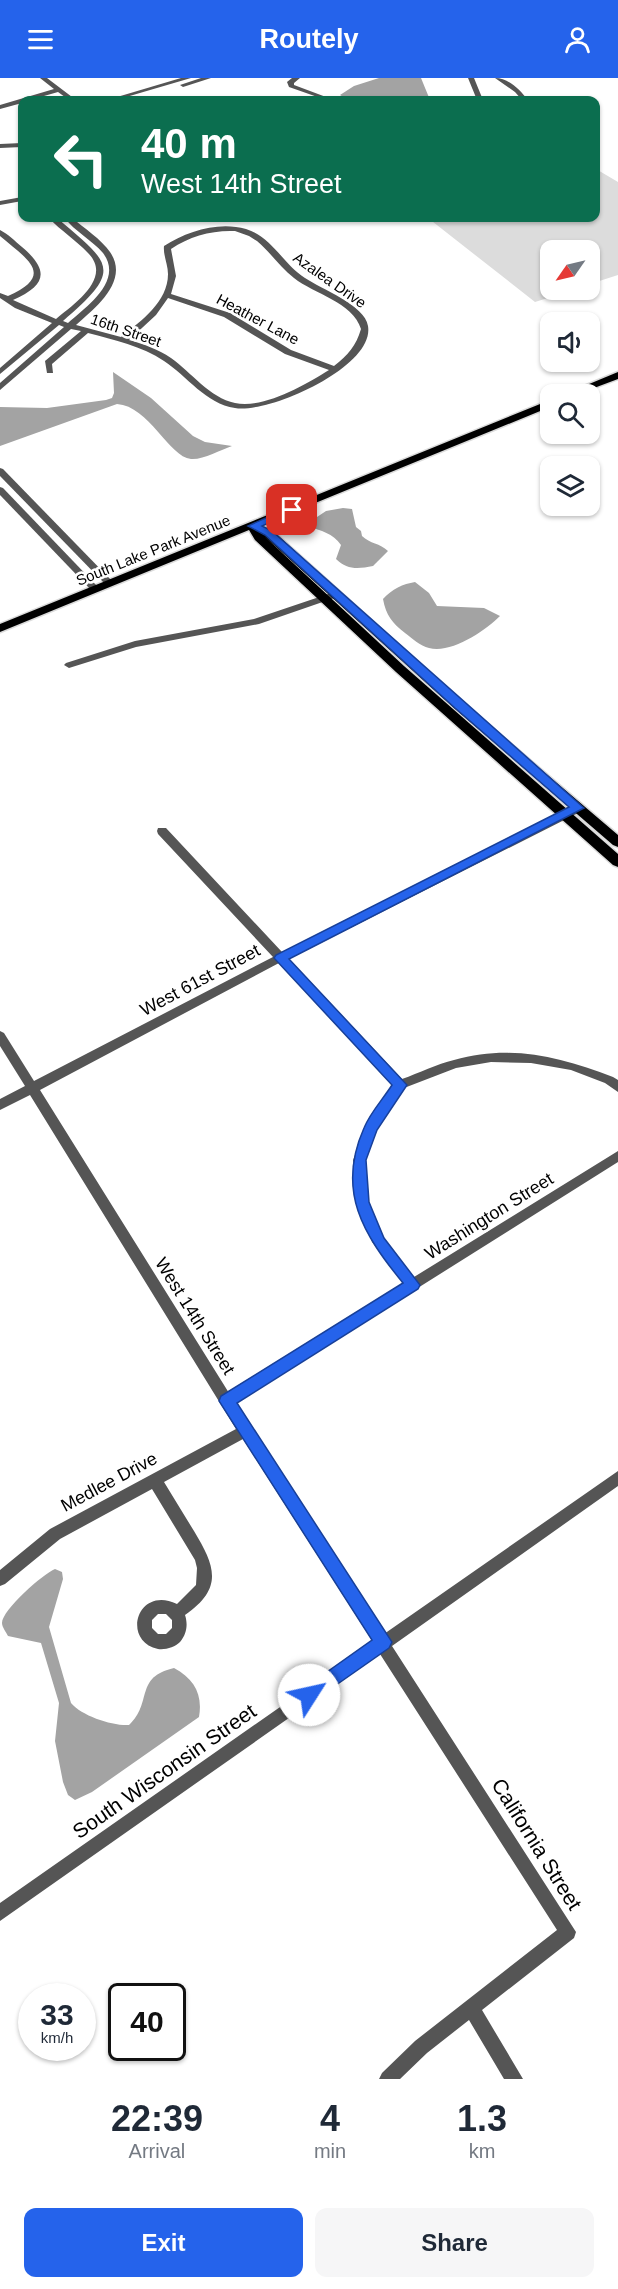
<!DOCTYPE html>
<html lang="en">
<head>
<meta charset="utf-8">
<style>
	:root { --surface:#fff; --page:#f6f6f7; --text:#1f2937; --muted:#747a83; --accent:#2563eb }
	body { margin:0; font-family:Helvetica,sans-serif; background:var(--page); color:var(--text); height:100vh; display:flex; flex-direction:column; font-size:22px; white-space:nowrap }
	* { box-sizing:border-box; margin:0 }
	p { font-size:20px; color:var(--muted) }
	.icon { flex:none; width:33px; height:33px; fill:none; stroke:currentColor; stroke-width:2; stroke-linecap:round; stroke-linejoin:round }
	.map { position:relative; height:2001px; overflow:hidden }
	.panel { display:flex; flex-direction:column; background:var(--surface); flex:1 }
	.panel>* { flex:none }
	.top-card { position:absolute; left:18px; top:18px; width:582px; height:126px; border-radius:12px; box-shadow:0 2px 4px #0004; background:#0b6e4f; color:#fff; overflow:hidden }
	.needle { width:39px; rotate:236deg }
	.tools { position:absolute; left:540px; top:162px; display:grid; gap:12px }
	.tools a { display:grid; place-items:center; width:60px; height:60px; border-radius:12px; background:var(--surface); box-shadow:0 2px 4px #0004; font-size:30px }
	.speed { position:absolute; left:18px; top:1905px; display:flex; gap:12px; font-size:30px; font-weight:700; text-align:center }
	.speed>* { display:grid; place-content:center; width:78px; height:78px; border-radius:50%; background:var(--surface); box-shadow:0 2px 4px #0004; line-height:1 }
	.speed small { font-size:15px; font-weight:400 }
	.speed .limit { border:3px solid #111; border-radius:9px; background:#fff; color:#111 }
	.pin { position:absolute; display:grid; place-items:center; width:51px; height:51px; color:#fff; margin:-26px; border-radius:12px; box-shadow:0 3px 9px #0006 }
	.me { position:absolute; width:66px; margin:-33px; rotate:55deg; stroke-linejoin:round; filter:drop-shadow(0 0 4px #0008) }
	.turn { display:flex; align-items:center; gap:21px; height:126px; padding:0 24px; font-size:27px }
	.turn .icon { width:78px; height:78px; stroke-width:2.5 }
	.turn b { display:block; font-size:42px; line-height:51px }
	.eta { display:flex; justify-content:space-evenly; align-items:center; height:102px; text-align:center }
	.eta b { font-size:36px; font-weight:800; line-height:42px }
	.cta { display:flex; gap:12px; margin-top:auto; padding:12px 24px }
	.cta a { flex:1; height:69px; border-radius:12px; background:var(--accent); color:#fff; font-size:24px; font-weight:800; line-height:69px; text-align:center }
	.cta a+a { background:var(--page); color:var(--text) }
	header { display:flex; justify-content:space-between; align-items:center; height:78px; padding:0 24px; background:var(--accent); color:#fff; font-size:27px; font-weight:800 }
	.map>svg:first-child { display:block }
	.green { fill:#dcdcdc }
	.water { fill:#a3a3a3 }
	.lines { fill:none; stroke-linecap:round; stroke-linejoin:round }
	.major-casing { stroke:#dbdbdb; stroke-width:3 }
	.minor { fill:#555; fill-rule:evenodd }
	.major { fill:#000; fill-rule:evenodd }
	.route { fill:#2563eb; stroke:#184099; stroke-width:1.5 }
	.labels { text-anchor:middle; dominant-baseline:central; stroke-width:5; stroke-linejoin:round; paint-order:stroke }
	.far-street-label { font-size:15px; fill:#000; stroke:#fff }
	.street-label { font-size:18px; fill:#000; stroke:#fff }
	.near-street-label { font-size:21px; fill:#000; stroke:#fff }
</style>
</head>
<body>
<header><svg class="icon" aria-label="menu" viewBox="0 0 24 24"><path d="M4 6h16M4 12h16M4 18h16"/></svg>Routely<svg class="icon" aria-label="person" viewBox="0 0 24 24"><circle cx="12" cy="8" r="4"/><path d="M4 21q1-7 8-7t8 7"/></svg></header>
<div class="map">
<svg width="618" height="2001" viewBox="0 0 618 2001">
	<rect width="100%" height="100%" fill="#fff"/>
	<path class="green" d="M596 91 618 104V197L590 206V172H550V212H573L535 224 428 140H596Z"/>
	<g class="water">
		<path d="M379 0H421L430 22H348L340 17 354 8Z"/>
		<path d="M113 294 151 320 193 358 205 364 232 368C220 372 203 382 191 381 169 379 149 328 117 326L0 368V329L47 330 106 322 112 320 114 315Z"/>
		<path d="M343 430 352 431 356 449 361 453 362 458C370 466 380 465 388 473L373 488C358 491 347 492 336 481L341 467C333 455 321 453 308 448V445L326 433Z"/>
		<path d="M415 504 429 515 437 528 484 530 500 538C485 553 451 576 429 570 420 568 412 560 405 555 392 545 386 537 383 521 392 511 403 506 415 504Z"/>
		<path d="M55 1491 62 1494 63 1501 49 1549 71 1625C82 1638 112 1648 129 1647 153 1625 134 1599 174 1590 194 1601 203 1616 199 1639L92 1714 75 1722 68 1717 63 1704 55 1663 59 1625 41 1565 8 1558C6 1554 2 1549 2 1545 2 1532 43 1496 55 1491Z"/>
	</g>
	<g class="lines">
		<g class="major-casing">
			<g id="major">
				<path d="M618 294V301L578 316H565Z"/>
				<path d="M550 322V329L259 448 273 453 463 625 618 757V769L613 767 455 631 263 457 404 588 618 776V789L613 787 396 594 255 462 249 452 0 554V546Z"/>
			</g>
		</g>
		<g class="minor">
			<path d="M40 0H47L76 22H69L58 14 30 22H22V25L0 31V27L54 11Z"/>
			<path d="M181 0H191L116 22H107Z"/>
			<path d="M201 0H211L183 9 180 7Z"/>
			<path d="M292 0H300L294 5V7L334 22H326L289 9 287 4Z"/>
			<path d="M468 0H474L483 22H477Z"/>
			<path d="M495 0C509 0 520 12 528 22H522L515 14Z"/>
			<path d="M22 65V69L0 70V66Z"/>
			<path d="M22 119V123L0 127V123Z"/>
			<path d="M49 140H57C111 186 124 191 63 243L68 245C86 229 124 203 103 175 92 162 74 153 65 140H72C83 149 102 162 110 174 130 203 95 230 76 247L121 259C141 243 168 224 168 196 168 187 163 177 164 168 187 153 219 143 246 151 272 159 283 186 305 200 321 211 365 227 368 248 375 289 268 336 235 330 206 326 187 298 164 283 142 268 114 262 88 255L52 286 53 295H47L45 283 81 253 71 251 0 312V305L64 249 59 247 0 296V290L52 245 15 230 0 220V215L8 218C56 197 27 181 0 158V152C8 156 15 163 22 169 50 193 46 207 13 222L56 241C74 226 113 200 88 175 76 162 61 153 49 140ZM235 153 249 158 257 163C270 174 280 189 294 200 314 216 353 224 361 251 356 268 348 277 334 288L291 272 230 235 171 216 176 198 171 171C190 158 212 152 235 153ZM168 220 224 239 285 276 329 292C305 307 264 331 235 325 210 320 191 294 171 280 158 271 143 266 129 262L156 237Z"/>
			<path d="M0 390 3 391 112 503V507H106L0 398Z"/>
			<path d="M0 409 3 410 98 509V513H92L0 417Z"/>
			<path d="M337 513 342 516 340 518 259 546 136 569 69 590 64 587 66 585 135 563 254 541Z"/>
			<path d="M578 726 583 730 582 733 289 881 402 1001C419 995 437 986 454 982 511 966 560 979 613 999L618 1002V1014L605 1005 571 992 531 985 491 984 456 990 404 1010 376 1052 365 1082 368 1124 383 1161 414 1199 618 1073V1084L235 1325 384 1556 618 1393V1408L392 1568 576 1854 574 1860 482 1932 523 2001H504L469 1942 427 1975 400 2001H379L382 1995 415 1963 557 1852 380 1576 0 1843V1825L373 1564 243 1361 164 1404C174 1420 184 1437 194 1453 215 1488 224 1510 185 1537 188 1546 187 1556 180 1564 175 1569 166 1572 158 1571 121 1563 137 1507 177 1526L196 1507 197 1490 195 1482 152 1411 60 1461 5 1506 0 1508V1492L50 1451 236 1351 30 1017 0 1032V1021L25 1008 0 968V953L4 955 34 1003 273 879 158 756 157 753 158 750H166L282 874ZM279 885 393 1008 367 1047 353 1082 356 1124 372 1164 404 1205 229 1315 40 1012ZM158 1536H166L172 1542V1550L166 1556H158L152 1550V1542Z"/>
		</g>
		<use href="#major" class="major"/>
	</g>
	<path class="route" d="M288 430 297 432 262 448 272 453 584 730 289 881 407 1007 377 1052 366 1082 369 1124 384 1160 420 1207 418 1211 237 1325 392 1564 389 1570 309 1626 303 1623 300 1617 303 1611 372 1562 219 1323 221 1318 403 1205C363 1156 336 1113 364 1050 370 1035 383 1021 392 1007L274 880 276 877 569 729 455 630 265 457 248 448Z"/>
	<g class="labels">
		<g class="far-street-label">
			<text transform="translate(330 202) rotate(35)">Azalea Drive</text>
			<text transform="translate(258 241) rotate(28)">Heather Lane</text>
			<text transform="translate(126 252) rotate(19)">16th Street</text>
			<text transform="translate(153 472) rotate(-22)">South Lake Park Avenue</text>
		</g>
		<g class="street-label">
			<text transform="translate(200 902) rotate(-28)">West 61st Street</text>
			<text transform="translate(489 1138) rotate(-32)">Washington Street</text>
			<text transform="translate(195 1238) rotate(58)">West 14th Street</text>
			<text transform="translate(109 1404) rotate(-28)">Medlee Drive</text>
		</g>
		<g class="near-street-label">
			<text transform="translate(164 1693) rotate(-35)">South Wisconsin Street</text>
			<text transform="translate(537 1766) rotate(58)">California Street</text>
		</g>
	</g>
</svg>
<div class="tools">
<a><svg class="needle" viewBox="-14 -14 28 28"><path d="M0-13l5 13h-10z" fill="#e53935"/><path d="M0 13l5-13h-10z" fill="#747a83"/></svg></a>
<a><svg class="icon" aria-label="sound" viewBox="0 0 24 24"><path d="M4 9h4l5-4v14l-5-4H4zM17 9q2 3 0 6"/></svg></a>
<a><svg class="icon" aria-label="search" viewBox="0 0 24 24"><circle cx="10" cy="10" r="6"/><path d="M15 15l6 6"/></svg></a>
<a><svg class="icon" aria-label="layers" viewBox="0 0 24 24"><path d="M12 4l9 5-9 5-9-5zM3 14l9 5 9-5"/></svg></a>
</div>
<div class="speed"><div>33<small>km/h</small></div><div class="limit">40</div></div>
<div class="pin" style="left:292px;top:432px;background:#d93025"><svg class="icon" aria-label="arrive" viewBox="0 0 24 24"><path d="M6 21V4h12l-3 4 3 4H6"/></svg></div>
<svg class="me" style="left:309px;top:1617px" viewBox="-20 -20 40 40"><circle r="19" fill="#fff"/><path d="M0-13L10 11 0 6-10 11z" fill="#2563eb"/></svg>
<div class="top-card">
<div class="turn"><svg class="icon" aria-label="left" viewBox="0 0 24 24"><path d="M17 20v-9H6M10 6l-5 5 5 5"/></svg><div><b>40 m</b>West 14th Street</div></div>
</div>
</div>
<section class="panel">
<div class="eta">
<div><b>22:39</b><p>Arrival</p></div>
<div><b>4</b><p>min</p></div>
<div><b>1.3</b><p>km</p></div>
</div>
<div class="cta"><a>Exit</a><a>Share</a></div>
</section>
</body>
</html>
